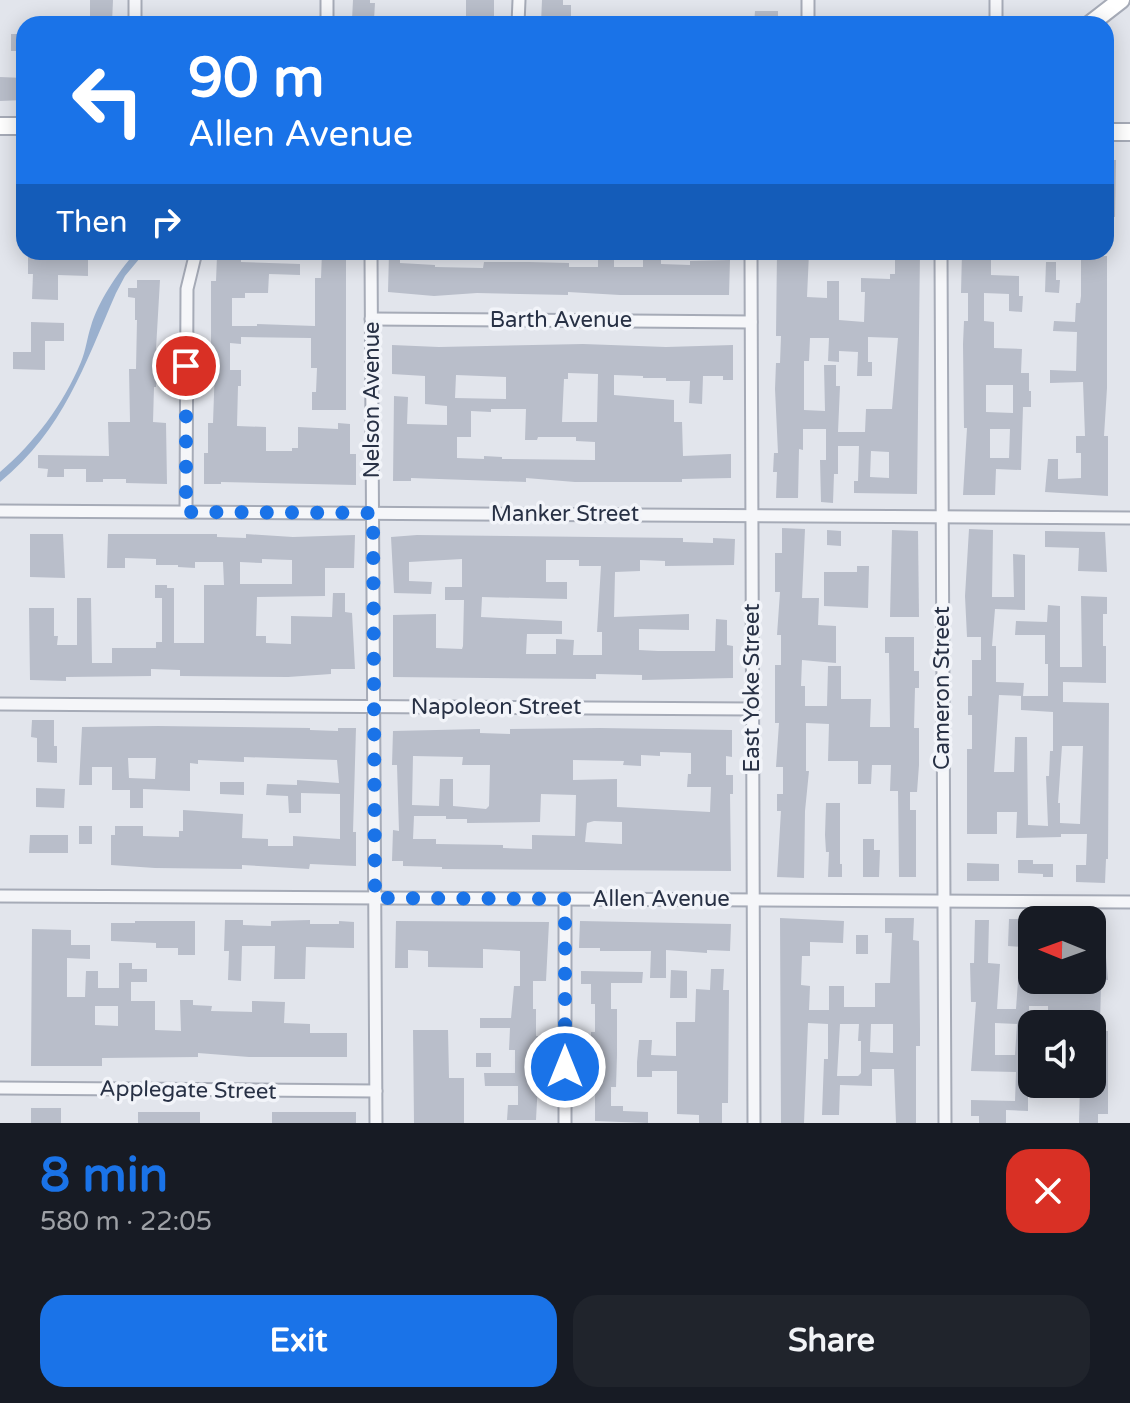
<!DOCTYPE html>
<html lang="en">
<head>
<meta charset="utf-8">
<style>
	:root { --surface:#171b24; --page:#20242c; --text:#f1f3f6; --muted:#9ea1a6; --accent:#1a73e8 }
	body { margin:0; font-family:"Varela Round",sans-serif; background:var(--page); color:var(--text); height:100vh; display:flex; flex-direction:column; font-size:30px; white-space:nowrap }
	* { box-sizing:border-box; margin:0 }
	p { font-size:26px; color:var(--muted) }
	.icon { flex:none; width:44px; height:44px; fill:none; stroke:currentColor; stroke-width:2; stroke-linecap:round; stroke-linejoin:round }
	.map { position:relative; height:1123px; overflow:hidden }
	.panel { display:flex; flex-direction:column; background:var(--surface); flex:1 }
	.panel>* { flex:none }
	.top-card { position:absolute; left:16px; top:16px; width:1098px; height:244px; border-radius:24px; box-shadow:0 4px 20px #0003; background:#1a73e8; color:#fff; overflow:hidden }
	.needle { width:52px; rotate:271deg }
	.buttons { position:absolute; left:1018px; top:906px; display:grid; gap:16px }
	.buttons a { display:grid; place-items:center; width:88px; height:88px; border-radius:16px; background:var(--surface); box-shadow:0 4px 20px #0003; font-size:40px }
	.pin { position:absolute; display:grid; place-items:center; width:68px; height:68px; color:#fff; margin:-34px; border:4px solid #fff; border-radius:50%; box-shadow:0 2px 8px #0007 }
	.me { position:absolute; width:88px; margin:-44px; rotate:0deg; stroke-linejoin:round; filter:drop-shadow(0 0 6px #0008) }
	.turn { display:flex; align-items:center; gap:28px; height:168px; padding:0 40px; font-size:36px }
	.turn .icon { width:104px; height:104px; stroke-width:2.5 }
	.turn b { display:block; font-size:56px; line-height:68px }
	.then { display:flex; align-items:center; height:76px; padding:0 40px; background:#0003; gap:16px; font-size:30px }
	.round { display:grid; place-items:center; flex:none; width:84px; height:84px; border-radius:24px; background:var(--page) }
	.headline { display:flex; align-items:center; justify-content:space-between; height:136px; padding:0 40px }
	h1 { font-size:48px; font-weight:700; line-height:60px; color:var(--accent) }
	.button { display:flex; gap:16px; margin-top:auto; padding:16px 40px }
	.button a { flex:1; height:92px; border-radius:24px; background:var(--accent); color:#fff; font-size:32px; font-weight:700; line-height:92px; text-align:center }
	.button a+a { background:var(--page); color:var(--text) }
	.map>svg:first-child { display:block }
	.water { fill:#9ab0ce }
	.building { fill:#b9beca; fill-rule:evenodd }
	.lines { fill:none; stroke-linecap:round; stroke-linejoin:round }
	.street-casing { stroke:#a6abb7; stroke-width:15 }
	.secondary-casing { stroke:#a6abb7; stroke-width:20 }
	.street { stroke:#f5f6f9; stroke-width:11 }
	.secondary { stroke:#fff; stroke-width:16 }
	.route { stroke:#1a73e8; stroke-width:14; stroke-dasharray:0 25.2 }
	.labels { text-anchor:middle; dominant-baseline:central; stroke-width:7; stroke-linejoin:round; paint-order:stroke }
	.street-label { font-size:22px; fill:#283145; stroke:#f2f4f9 }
</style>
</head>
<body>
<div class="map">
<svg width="1130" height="1123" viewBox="0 0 1130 1123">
	<rect width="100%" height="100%" fill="#e2e5ec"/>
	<path class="water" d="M136 252H145L125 276 116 293C84 366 64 429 0 482V472C35 442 63 405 81 362 86 350 87 338 91 326 98 302 119 270 136 252Z"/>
	<g class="building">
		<path d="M90 0H113L112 23 90 22Z"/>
		<path d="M353 0H370V3H375L374 20H352Z"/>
		<path d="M466 0H494V21L466 20Z"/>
		<path d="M542 0H563V5H571V24L541 23Z"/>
		<path d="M755 11H778V24H754Z"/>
		<path d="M11 34H24L23 51H11Z"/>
		<path d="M0 77 24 78V100L0 101Z"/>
		<path d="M1106 160H1116L1115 217H1106Z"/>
		<path d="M322 252H346V410H312V392H316L317 368H311V338L241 337V344L230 343V370H241V386H238L237 426 266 427V451H292V448H298V427L338 429V423L350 424V454H356V485L221 482V484H204V453H208V423H213L215 366H211V281H216L217 256 241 257V262L300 264V275L269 274 268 293H245V298H232V326H257V324L315 326V278H321Z"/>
		<path d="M777 252 809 253 807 297 827 298V281H839V320L864 322 865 292H861V278L890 279V274H895V256H900V252H920L917 494 854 493V481H858L859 446H838V474H834L833 503 821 502 820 460H826V429H803V450L799 449 798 498H776L777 472H773L774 453H778L775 389 776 363H780L781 336H776ZM868 337 898 338 892 409H866L865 432H838L840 386H836V365H824L825 411 804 410V361H809L810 338H829L828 361 839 362V351L858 352 857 376H872V362H868ZM871 451 889 452V478L870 477Z"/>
		<path d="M962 252H991V275L1019 276V296H1023L1022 312 1009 311V294L984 293V321L994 322V348L1022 349 1021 373H1029V391H1031V407H1023L1021 470 996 469 995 495H963L967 428H964L963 344 964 321H968V293H961ZM986 385H1013V413L986 412ZM990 429H1010L1009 458H990Z"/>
		<path d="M389 253H400V263L435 265V267L483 268 484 262H529L569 263V267H598V258L614 259V267H643V260H661V264L690 265V261L730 260 729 295H620L568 292V295L477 293 434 296 388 292Z"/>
		<path d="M1081 256H1107V388L1104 436H1108V496L1045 492 1048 459H1058V479L1081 478V453H1076V436H1085L1083 382 1050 383V370L1076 371 1077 332 1053 331 1054 321 1075 322 1076 303H1080L1081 296Z"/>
		<path d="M28 257 88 258V276L58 275V300L32 299 33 274H28Z"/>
		<path d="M1046 262H1056V280H1060L1059 293 1045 292Z"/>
		<path d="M137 280H160L156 349H160V366H157L156 387H154L153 422 166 423 167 484 126 483V479H103V482H86V469H64V477H47L48 469 38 468V455L109 456 108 422H130L129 369H136L137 320H135V298L128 297V288H137Z"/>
		<path d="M31 322 64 323V341H45V370L13 369V352H31Z"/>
		<path d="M583 344 666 347 733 345V380H723V376H703L702 404 689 403 690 381H666V378H643V376L614 375V395L674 400V422H682L683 456 731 454V478L682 479V482H575L526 478V482L411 478V481H393L394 396 408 397 407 424 447 425V406L425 404V376L392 374V345L439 347ZM568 373 598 374 597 422H562L564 379H568ZM456 375 506 377V399L455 398ZM491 409H526L525 440H537L538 437H576V441L595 442V460L502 459V457L484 456V459L457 458V437H471V411L491 412Z"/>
		<path d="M782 528 805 529 802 598H819L818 625 836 626V663L802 660 801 686H805V706H827L828 666H841V699H871L870 727H890L889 653H885V637H914V671H919V688H915L914 728H919V765L917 792H910V810H916V877H899L898 791H890L891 765H872L871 784H858V761H828L829 724 806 723V771H809L805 811 804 878 777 877 781 811H777V794H783V767H776L779 723H775V665H781V635H777L780 592H775V553H782Z"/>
		<path d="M969 529 993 530 992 597H1014L1013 554 1025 555V610L995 609 992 646H996V682L1024 683 1023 696 999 695 994 772H1014L1015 737H1027L1028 825 1048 826 1046 776H1049L1050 751H1053V712L1021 710V696H1048V664H1045V635H1015L1016 621 1047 622 1048 605 1060 606V667H1082L1081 596 1107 597V614H1103V646H1106V683L1063 682V702L1109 703 1108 859H1106L1105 883 1076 882V865H1086L1087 834H1061V837L1016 838 1017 812H997V834H967V749H972V715H968V696H972V660H981V637H967L965 596ZM1062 746H1083L1080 824 1060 823V803H1058Z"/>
		<path d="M827 530 841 531V546L827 545Z"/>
		<path d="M892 530 918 531 919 617H890Z"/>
		<path d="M1045 531 1105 532 1107 572 1078 571 1079 548 1045 547Z"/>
		<path d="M30 534H63L65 578 30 577Z"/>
		<path d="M108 534H217V537L246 538V534L293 537 355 535 354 568H325V596L257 597 256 636H266V643L291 644V616L332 617 333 593H345V612L352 613 355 669H331V674L288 677 180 676V670L151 669V676L66 677V681L30 680 29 608H54V636H58L57 645H77V598H91L92 663H112V648H156V642H162V598H155V585H167V588H174V643H204V585H224L223 562H195V568L178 567V565H156V559L125 558V568H107ZM262 559 292 560V584H240V562L262 563Z"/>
		<path d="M417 535 683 538V542L713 543V538L735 539 734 565 665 566V561L640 560V571L615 572 614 617 689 614V630L639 629V650L658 651H715L716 619 727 620V645L733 646V678L642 680V675L596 674V679L393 677V615L436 614V648L462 649 463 646 464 600H445V587H462V559L409 562V581L432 582 431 594 394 593 391 537ZM546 560H579V566H601L597 632H602V655H573L574 640 556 639V654H526L527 634H562V621L481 617 482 597 567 599V582H546Z"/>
		<path d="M857 566H869L868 608 824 606V572H857Z"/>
		<path d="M32 720H54V746H57V763L37 762V738L31 737Z"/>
		<path d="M158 726 310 728V730L338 731V728H356L353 832H356V866L310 864 309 869 242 865V869L155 868 111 865V835H115V826H143V836L179 837V831H183V810L243 814 242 838 268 839V846H293V836L340 839V794L301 793V813H289L288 796 266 795 267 784 297 785V780L339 783 337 760 244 757V762L198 760V764L190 763V791L143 789V808H130V790H112V767H92V785H79L82 727ZM128 758H156L155 779 129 778Z"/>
		<path d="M600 728 732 730V757L726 756V775H733V794H730L731 871 442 869V867L403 866V861H392L393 830 399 831 397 765H392L393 731 480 729V733L510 734V729ZM660 752 691 753V774H688L687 787H711L710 812 617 807V779L573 780V760L624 761 623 765 641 766V755L660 756ZM413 756 463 757 462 765H490L489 806 486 809 453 806V779H440L439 806 412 805ZM541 794 576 795 575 836 532 835V849L503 848V845L436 844V839H413L414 816H446V819H467V823L540 822ZM594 821 622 822V844L585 842 587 823Z"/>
		<path d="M220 782H244V795L220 794Z"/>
		<path d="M36 788 65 789 64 808 36 807Z"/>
		<path d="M826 803H840V864H842V877H828L829 852H826L825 835Z"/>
		<rect x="79" y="826" width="13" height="18"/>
		<path d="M30 835H68V853H29Z"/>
		<path d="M863 839H874V850H880L879 877H863Z"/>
		<path d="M1018 860H1033V864H1053V877H1043V874L1018 873Z"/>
		<path d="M967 863 999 864V881H967Z"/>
		<path d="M780 918 844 921 843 943 810 942V956H802L801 985 810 986 809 1010H829V986H844V1007H875V983H890L892 933H885V918H914L913 940 919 941 920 1029V1046H916V1123H896L894 1069H872V1086L840 1085 839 1115H822L824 1059H828V1024L808 1023 804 1123H781ZM840 1024H859L858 1041H861V1073L858 1076H837ZM871 1024H893V1053L870 1052Z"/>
		<path d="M1009 919H1025L1024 947 1008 946Z"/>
		<path d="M225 920H243V925L271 926V921L310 920V924H339V921L354 922V948L306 947 305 979H274L275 946H242L241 981 228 980 229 951H224Z"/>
		<path d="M975 920H989L988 963 1000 964 997 1009H1016L1019 967H1032V986H1101L1100 1024 1048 1021V1006H1029L1030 1065H1028V1111L1006 1110V1123H979V1116H971V1100L1015 1101 1016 1072 971 1071 976 1002H971L970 963H974ZM995 1023 1017 1024 1015 1055H995Z"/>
		<path d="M135 921H195V955H178V948H156V943L111 941V923H135Z"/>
		<path d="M396 921 549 922 546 981H533V1009H536V1036H538V1051H535L534 1082H538L536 1120H507L508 1105H518V1086H485L484 1073H515V1050H509L510 1028H480V1018H511L514 986H520V951L483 949V968L428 967V951L408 950V968H395Z"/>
		<path d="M580 921 731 924 730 951 707 950V953L666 950V978H650L651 951H600V948H579Z"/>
		<path d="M1092 923H1103L1108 980 1092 979Z"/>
		<path d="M32 929 71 930V945H90V959L67 958V997H85L86 971H98V988H119V963H132V969H147V982H131V1001H155V1030L181 1031 180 1000H193V1005L212 1006 211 1011 252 1012V1001L285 1002 284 1023 310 1024V1033H347V1057H249L198 1053V1057L102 1058V1066H31ZM95 1006H118V1026L95 1025Z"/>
		<rect x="856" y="935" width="12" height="19"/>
		<path d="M711 969H724L723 990H729L728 1103H722V1123H699V1115L677 1114V1071H652V1077H637V1062L639 1040H652L651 1055 676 1056V1022H695L696 989 710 990Z"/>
		<path d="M671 970 687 971V998H670Z"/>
		<path d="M581 971 643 972 642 983H611V1009H617V1055L616 1087H611V1106H623V1111L648 1112V1123L595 1121V1070H592L591 1047V1032H595V1004H591V984H581Z"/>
		<path d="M413 1030H448L449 1078H464V1123H414Z"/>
		<path d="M1092 1030 1108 1031V1114H1098V1123H1079L1080 1084H1092Z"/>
		<rect x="476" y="1053" width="15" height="14"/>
		<rect x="31" y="1108" width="30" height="15"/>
		<rect x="138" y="1112" width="62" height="11"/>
		<rect x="272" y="1112" width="84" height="11"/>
	</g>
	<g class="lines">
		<g class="street-casing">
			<g id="street">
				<path d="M135 24V0"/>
				<path d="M327 24V0"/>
				<path d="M518 24 519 0"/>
				<path d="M808 24V0"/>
				<path d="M996 24V0"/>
				<path d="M371 252 376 1123"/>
				<path d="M751 252 754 1123"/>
				<path d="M941 252 945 1123"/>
				<path d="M371 319 751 322"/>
				<path d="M0 511 1130 518"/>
				<path d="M186 512 187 289 196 252"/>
				<path d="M0 704 752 709"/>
				<path d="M0 896 1130 902"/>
				<path d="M0 1088 376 1091"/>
				<path d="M565 1123V899"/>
			</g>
		</g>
		<g class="secondary-casing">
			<g id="secondary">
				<path d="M1090 24 1121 0"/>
				<path d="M0 126H24"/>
				<path d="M1106 132H1130"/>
			</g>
		</g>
		<use href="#street" class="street"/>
		<use href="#secondary" class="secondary"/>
	</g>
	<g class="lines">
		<path class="route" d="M186 366V512L373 513 375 898 565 899V1067"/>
	</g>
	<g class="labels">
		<g class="street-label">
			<text x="561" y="320">Barth Avenue</text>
			<text transform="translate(372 400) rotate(-90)">Nelson Avenue</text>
			<text x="565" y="514">Manker Street</text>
			<text transform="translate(752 688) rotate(-90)">East Yoke Street</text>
			<text transform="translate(942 688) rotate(-90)">Cameron Street</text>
			<text x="496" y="707">Napoleon Street</text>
			<text x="661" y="899">Allen Avenue</text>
			<text transform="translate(188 1090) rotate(1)">Applegate Street</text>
		</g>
	</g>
</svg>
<div class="buttons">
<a><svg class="needle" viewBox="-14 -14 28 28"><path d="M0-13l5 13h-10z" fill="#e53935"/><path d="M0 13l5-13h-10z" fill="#9ea1a6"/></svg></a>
<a><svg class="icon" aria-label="sound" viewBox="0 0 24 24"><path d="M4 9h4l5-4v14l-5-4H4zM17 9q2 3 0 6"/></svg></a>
</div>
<div class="pin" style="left:186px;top:366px;background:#d93025"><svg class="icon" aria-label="arrive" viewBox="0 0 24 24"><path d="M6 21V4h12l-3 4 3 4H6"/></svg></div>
<svg class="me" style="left:565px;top:1067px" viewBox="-20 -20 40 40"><circle r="17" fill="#1a73e8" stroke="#fff" stroke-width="3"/><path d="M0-11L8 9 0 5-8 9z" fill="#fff"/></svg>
<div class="top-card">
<div class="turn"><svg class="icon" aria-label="left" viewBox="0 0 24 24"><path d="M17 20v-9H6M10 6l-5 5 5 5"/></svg><div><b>90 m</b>Allen Avenue</div></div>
<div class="then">Then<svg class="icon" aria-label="right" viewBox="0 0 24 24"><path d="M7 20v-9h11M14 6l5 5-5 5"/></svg></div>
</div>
</div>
<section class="panel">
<div class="headline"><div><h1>8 min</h1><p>580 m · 22:05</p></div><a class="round" style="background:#d93025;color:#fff"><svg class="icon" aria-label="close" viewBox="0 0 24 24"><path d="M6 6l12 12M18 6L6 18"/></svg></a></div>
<div class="button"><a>Exit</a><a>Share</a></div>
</section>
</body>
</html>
